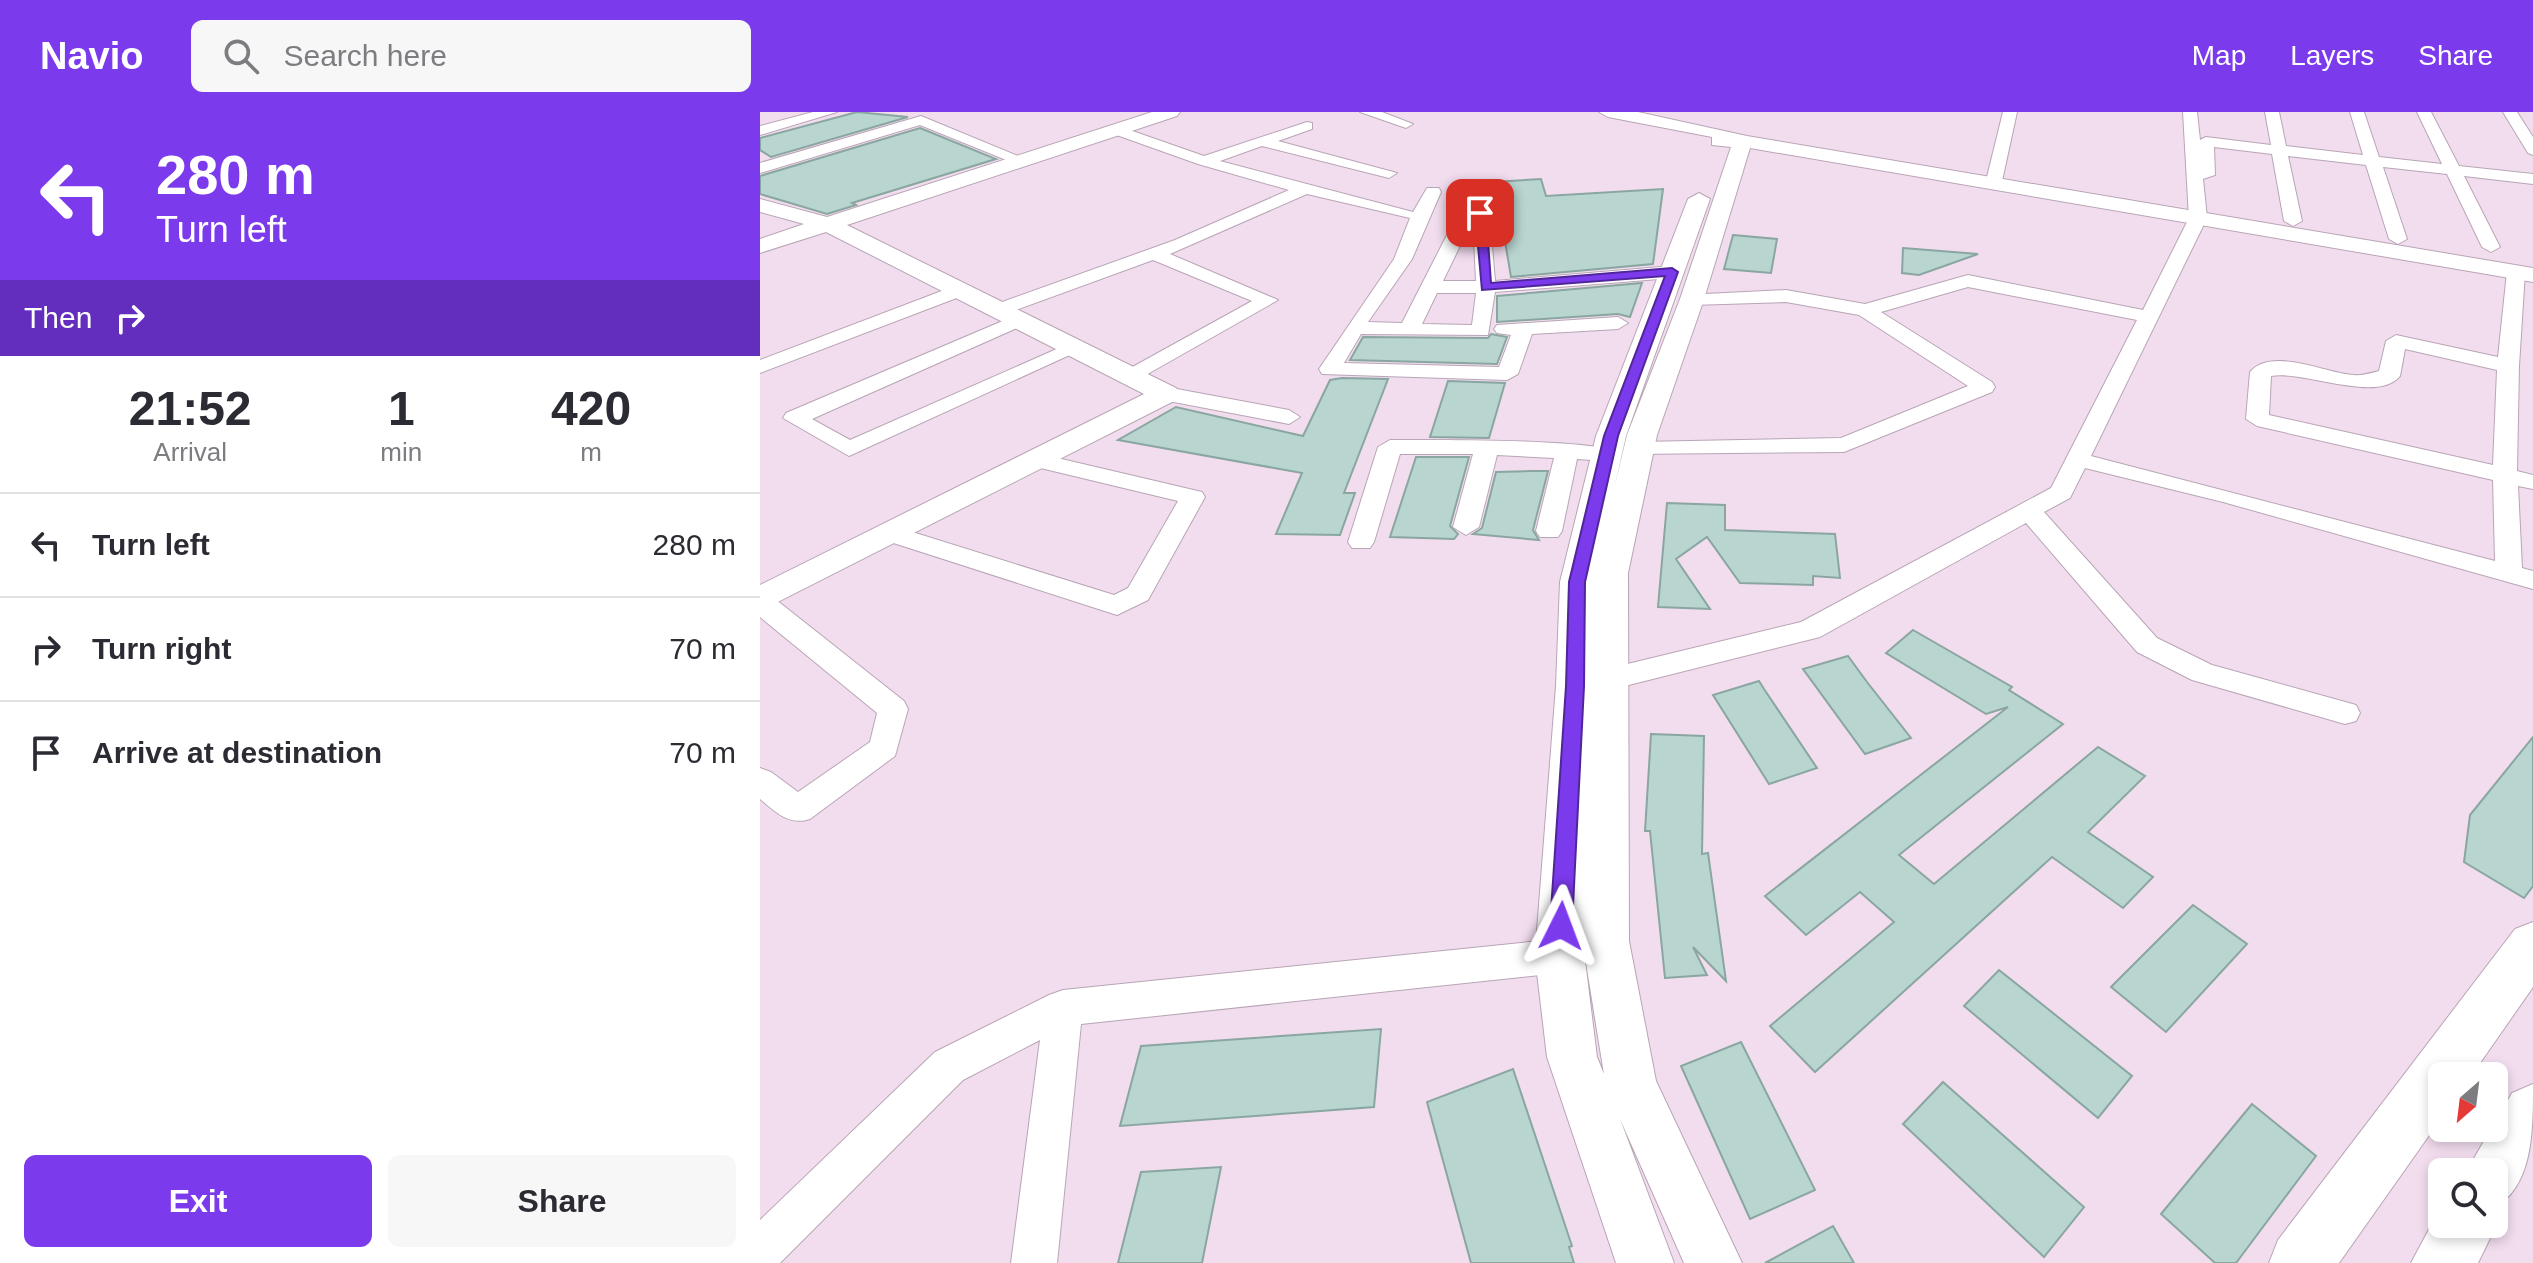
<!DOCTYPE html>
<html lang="en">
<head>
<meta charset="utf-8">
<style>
	:root { --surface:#fff; --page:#f7f7f7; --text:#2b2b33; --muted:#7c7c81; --line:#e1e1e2; --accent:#7c3aed }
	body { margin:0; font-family:Helvetica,sans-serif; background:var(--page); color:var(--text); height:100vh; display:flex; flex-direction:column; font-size:30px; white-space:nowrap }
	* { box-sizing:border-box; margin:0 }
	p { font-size:26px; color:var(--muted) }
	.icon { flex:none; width:44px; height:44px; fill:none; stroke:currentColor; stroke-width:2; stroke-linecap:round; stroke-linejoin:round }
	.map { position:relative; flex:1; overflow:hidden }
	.drawer { display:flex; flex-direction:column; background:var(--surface); width:760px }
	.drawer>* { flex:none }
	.guide { background:#7c3aed; color:#fff; overflow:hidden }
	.needle { width:52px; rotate:208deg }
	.fabs { position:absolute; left:1668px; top:950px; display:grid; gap:16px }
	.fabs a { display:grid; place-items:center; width:80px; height:80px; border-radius:12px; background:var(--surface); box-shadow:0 4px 12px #0003; font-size:40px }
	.pin { position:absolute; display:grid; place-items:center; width:68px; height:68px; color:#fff; margin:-34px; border-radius:16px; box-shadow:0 4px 12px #0006 }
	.me { position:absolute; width:88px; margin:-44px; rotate:3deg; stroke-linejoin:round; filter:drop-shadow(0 0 6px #0008) }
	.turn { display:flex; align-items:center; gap:28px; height:168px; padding:0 24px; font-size:36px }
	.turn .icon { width:104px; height:104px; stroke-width:2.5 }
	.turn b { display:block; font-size:56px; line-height:68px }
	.then { display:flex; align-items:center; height:76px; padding:0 24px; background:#0003; gap:16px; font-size:30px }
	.eta { display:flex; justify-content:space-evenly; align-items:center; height:136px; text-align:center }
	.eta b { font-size:48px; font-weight:700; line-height:56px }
	.primary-button { display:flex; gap:16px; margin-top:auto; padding:16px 24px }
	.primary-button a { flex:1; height:92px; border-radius:12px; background:var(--accent); color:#fff; font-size:32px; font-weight:700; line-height:92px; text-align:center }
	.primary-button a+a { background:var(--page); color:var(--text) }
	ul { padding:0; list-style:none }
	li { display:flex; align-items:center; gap:24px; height:104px; padding:0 24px; border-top:2px solid var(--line) }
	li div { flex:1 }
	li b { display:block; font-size:30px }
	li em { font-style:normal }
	header { display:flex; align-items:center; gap:48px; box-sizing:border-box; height:112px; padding:0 40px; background:var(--accent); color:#fff }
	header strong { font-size:38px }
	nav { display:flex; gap:44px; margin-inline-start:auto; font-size:28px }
	.search { width:560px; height:72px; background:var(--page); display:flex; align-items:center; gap:20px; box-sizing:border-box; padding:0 28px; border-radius:12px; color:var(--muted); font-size:30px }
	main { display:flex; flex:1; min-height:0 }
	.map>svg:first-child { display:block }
	.building { fill:#b8d5d0; stroke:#8aa6a1; stroke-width:2 }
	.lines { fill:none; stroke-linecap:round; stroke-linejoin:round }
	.minor-casing { stroke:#b8a5b5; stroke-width:2 }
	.tertiary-casing { stroke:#b8a5b5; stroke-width:2 }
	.secondary-casing { stroke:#b8a5b5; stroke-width:2 }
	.minor { fill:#fff; fill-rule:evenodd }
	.tertiary { fill:#fff; fill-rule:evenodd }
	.secondary { fill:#fff; fill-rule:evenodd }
	.route { fill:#7c3aed; stroke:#51269a; stroke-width:2 }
</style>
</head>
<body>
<header>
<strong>Navio</strong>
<div class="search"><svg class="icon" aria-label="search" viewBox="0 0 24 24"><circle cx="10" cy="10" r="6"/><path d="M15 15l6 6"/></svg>Search here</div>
<nav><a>Map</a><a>Layers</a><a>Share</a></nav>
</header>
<main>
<section class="drawer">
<div class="guide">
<div class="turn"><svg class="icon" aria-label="left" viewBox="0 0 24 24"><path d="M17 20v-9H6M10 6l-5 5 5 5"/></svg><div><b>280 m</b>Turn left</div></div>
<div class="then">Then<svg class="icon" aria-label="right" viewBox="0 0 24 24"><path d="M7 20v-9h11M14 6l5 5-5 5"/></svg></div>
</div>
<div class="eta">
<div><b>21:52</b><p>Arrival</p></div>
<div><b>1</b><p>min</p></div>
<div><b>420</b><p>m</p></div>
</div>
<ul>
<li><svg class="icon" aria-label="left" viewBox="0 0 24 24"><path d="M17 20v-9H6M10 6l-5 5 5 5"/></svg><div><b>Turn left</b></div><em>280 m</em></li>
<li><svg class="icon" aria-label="right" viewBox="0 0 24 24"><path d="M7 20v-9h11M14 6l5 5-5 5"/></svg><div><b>Turn right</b></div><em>70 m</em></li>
<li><svg class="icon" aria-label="arrive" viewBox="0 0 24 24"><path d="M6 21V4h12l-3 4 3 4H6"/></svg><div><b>Arrive at destination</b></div><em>70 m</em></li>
</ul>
<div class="primary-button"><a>Exit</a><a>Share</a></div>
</section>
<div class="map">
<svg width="1773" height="1151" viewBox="0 0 1773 1151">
	<rect width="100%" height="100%" fill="#f2ddef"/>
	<g class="building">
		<path d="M97 0 148 5 11 45 0 38V26Z"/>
		<path d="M160 16 236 47 92 91 96 93 67 102 0 82V64Z"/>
		<path d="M781 67 786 84 903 77 893 152 751 165 735 70Z"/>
		<path d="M973 123 1017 127 1011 161 964 157Z"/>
		<path d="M1143 136 1218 142 1159 163 1142 161Z"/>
		<path d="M882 171 870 205 858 202 737 210V184Z"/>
		<path d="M731 222 747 225 737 252 590 248 603 225 728 226Z"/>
		<path d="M582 266 628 267 584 381H595L580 423 516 422 542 361 358 328 416 295 543 324 570 268Z"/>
		<path d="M688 269 745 271 729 326 670 325Z"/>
		<path d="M656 345H709L690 414 698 422 694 427 630 425Z"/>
		<path d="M771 359H788L773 418 779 428 713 422 722 416 736 360Z"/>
		<path d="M907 391 965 393V418L1075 422 1080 466 1053 464V473L980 471 947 425 916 447 950 497 898 495Z"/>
		<path d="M1153 518 1252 575 1249 578 1303 612 1139 743 1174 772 1338 635 1385 664 1328 720 1393 765 1363 796 1292 745 1055 960 1010 914 1134 810 1100 780 1046 823 1005 784 1248 595 1226 602 1126 541Z"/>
		<path d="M1088 544 1107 570 1151 626 1105 642 1043 557Z"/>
		<path d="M999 569 1004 577 1057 656 1009 672 953 583Z"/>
		<path d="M891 622 944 624 942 742 948 741 966 869 933 835 947 863 905 866 890 719H885Z"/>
		<path d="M1773 625V774L1764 786 1704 750 1710 703Z"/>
		<path d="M1433 793 1487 832 1406 920 1351 875Z"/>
		<path d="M1239 858 1372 964 1338 1006 1204 894Z"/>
		<path d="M621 917 614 995 360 1014 381 934Z"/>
		<path d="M981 930 1055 1078 990 1107 921 954Z"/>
		<path d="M753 957 812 1134 809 1135 814 1151H711L667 990Z"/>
		<path d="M1183 970 1324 1095 1284 1145 1143 1012Z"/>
		<path d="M1492 992 1556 1044 1476 1151H1455L1401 1102Z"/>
		<path d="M461 1055 442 1151H358L381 1060Z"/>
		<path d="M1073 1114 1094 1151H1005Z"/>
	</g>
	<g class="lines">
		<g class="minor-casing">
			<g id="minor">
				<path d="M53 0H77L0 23V14Z"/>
				<path d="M600 0H622L653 12 646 16Z"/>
				<path d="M1243 0H1257L1242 69 1234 74 1226 69Z"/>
				<path d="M1423 0H1437L1440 28 1446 25 1511 33 1505 0H1519L1526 34 1603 43 1590 0H1604L1619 45 1682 52 1657 0H1671L1699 54 1773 62V72L1704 64 1740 135 1731 140 1722 135 1687 62 1623 55 1647 127 1638 132 1629 127 1606 53 1528 44 1542 109 1533 114 1524 109 1512 42 1454 35 1455 63 1443 67 1447 106 1331 344 1735 449 1733 368 1497 314 1486 307 1490 260C1512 234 1567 262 1594 263 1602 264 1611 261 1619 259L1626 229 1636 223 1738 245 1747 160 1749 156H1763L1765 160 1759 254 1757 359 1773 363V377L1758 374 1762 456 1773 459V477L1463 390 1325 356 1310 386 1284 400 1397 526 1452 553 1596 593 1600 601 1596 609 1585 612 1432 568 1377 540 1266 411 1060 525 829 583 818 580 814 572 818 564 1041 510 1291 376 1377 208 1208 175 1121 200 1232 270 1235 275 1232 280 1084 340 871 342 867 337 879 330 1081 326 1208 274 1099 203 1026 190 932 193 922 187 925 183 1026 178 1105 192 1208 163 1383 198 1429 106ZM1645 237 1737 258 1733 353 1509 303 1511 264C1544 258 1617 292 1640 264Z"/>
				<path d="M1743 0H1757L1773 25V43L1768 41Z"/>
				<path d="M161 4 270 49 256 52 160 13 0 61V51Z"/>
				<path d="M547 10 552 11V17L518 29 637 61 629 66 502 34 460 49 653 100 667 76H679L681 80 652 147 608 210 642 211 711 76 719 71 727 76 735 169 912 154 921 160 912 166 735 180 728 223 601 222 584 251 739 255 751 223 737 221 734 217 737 213 858 205 868 211 858 217 772 222 758 262 747 268 562 262 559 257 634 147 650 106 547 82 410 142 518 188 377 268H361L358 263 492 189 393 148 245 202 238 204 228 198 231 194 415 128 529 78 438 52 351 21V15H361L444 44ZM713 107 716 169H683ZM677 181H716L712 213 662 212Z"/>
				<path d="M200 172 207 174 210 178 207 182 0 261V248Z"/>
				<path d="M259 202 266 204 269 208 266 212 52 307 90 328 308 232 315 230 325 236 89 344 23 306 26 301Z"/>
				<path d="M406 275 529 298 540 305 529 312 398 287 395 282Z"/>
				<path d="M630 328C661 328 847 326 859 342L847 349 817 347 802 419 798 425H780L776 419 794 346 737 343 719 415 706 423 693 415 713 342H640L614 430 610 436H592L588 430 618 335Z"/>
				<path d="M276 341 442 380 445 385 388 488 357 503 121 427 117 421 121 415 130 413 354 483 368 476 418 389 268 353 264 348Z"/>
				<path d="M0 481 10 483 144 589 148 597 135 644 50 707C29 714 16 700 0 687V656L11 660 38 680 110 630 117 601 0 505Z"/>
				<path d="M799 827 812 832 818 844 812 856 799 861 321 912 297 1151H251L280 928 203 968 20 1151H0V1108L175 940 289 883 303 878Z"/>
			</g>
		</g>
		<g class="tertiary-casing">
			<g id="tertiary">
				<path d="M392 0H420L417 4 87 113 416 276 420 282 416 288 0 499V473L384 282 66 120 0 141V127L44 112 0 100V87L67 105Z"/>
				<path d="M839 0H878L987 24 1773 156V170L990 36 944 187 897 323 868 461 869 829 896 969 982 1151H924L860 1007 914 1151H856L787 945 775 844 796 574 800 470 836 324 928 87 939 81 950 87 866 324 854 377 867 323 920 187 971 35 952 33V25L848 5ZM823 832 844 962 837 945Z"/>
			</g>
		</g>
		<g class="secondary-casing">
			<g id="secondary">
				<path d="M1773 810V875L1711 964H1682V1005L1579 1151H1509L1518 1128 1755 817Z"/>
				<path d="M1773 972C1773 1020 1773 1074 1734 1096V1060H1706L1752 981Z"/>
				<path d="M1682 1093V1112H1734V1104L1737 1112 1718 1151H1651Z"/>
			</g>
		</g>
		<use href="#minor" class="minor"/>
		<use href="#tertiary" class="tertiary"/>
		<use href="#secondary" class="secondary"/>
	</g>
	<path class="route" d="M720 98 726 101 731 171 912 156 918 160 858 324 825 470 824 574 812 814 809 821 801 824 793 821 790 814 806 574 809 470 844 324 905 164 722 178 715 101Z"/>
</svg>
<div class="fabs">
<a><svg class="needle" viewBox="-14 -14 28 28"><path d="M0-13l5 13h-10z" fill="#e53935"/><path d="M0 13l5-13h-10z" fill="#7c7c81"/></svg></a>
<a><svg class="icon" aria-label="search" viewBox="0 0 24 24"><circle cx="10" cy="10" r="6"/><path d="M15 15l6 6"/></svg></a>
</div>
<div class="pin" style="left:720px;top:101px;background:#d93025"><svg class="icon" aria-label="arrive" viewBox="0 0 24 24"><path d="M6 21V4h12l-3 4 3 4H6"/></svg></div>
<svg class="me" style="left:801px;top:814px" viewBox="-20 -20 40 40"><path d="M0-17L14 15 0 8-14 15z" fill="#7c3aed" stroke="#fff" stroke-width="4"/></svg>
</div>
</main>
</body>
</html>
